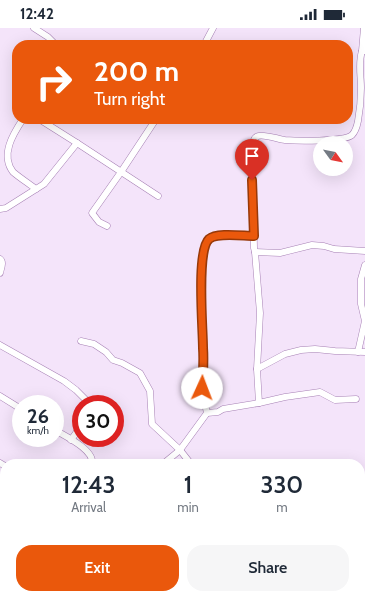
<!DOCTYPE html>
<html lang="en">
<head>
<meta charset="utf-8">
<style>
	:root { --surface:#fff; --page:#f6f6f7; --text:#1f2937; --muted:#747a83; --accent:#ea580c }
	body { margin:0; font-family:Cabin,sans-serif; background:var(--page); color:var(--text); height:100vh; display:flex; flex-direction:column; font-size:15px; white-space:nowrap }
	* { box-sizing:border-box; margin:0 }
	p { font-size:13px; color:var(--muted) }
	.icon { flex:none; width:22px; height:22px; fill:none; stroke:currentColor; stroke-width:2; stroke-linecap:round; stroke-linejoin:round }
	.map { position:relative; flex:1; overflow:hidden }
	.sheet { position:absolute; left:0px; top:431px; width:365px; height:140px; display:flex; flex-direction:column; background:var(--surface); border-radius:16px 16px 0 0; box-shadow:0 4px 16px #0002 }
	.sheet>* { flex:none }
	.guide { position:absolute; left:12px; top:12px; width:341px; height:84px; border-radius:16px; box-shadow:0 4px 16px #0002; background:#ea580c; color:#fff; overflow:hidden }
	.needle { width:26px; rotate:123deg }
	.controls { position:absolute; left:313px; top:108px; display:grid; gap:8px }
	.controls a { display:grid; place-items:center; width:40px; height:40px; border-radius:50%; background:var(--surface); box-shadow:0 4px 16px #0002; font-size:20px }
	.speed { position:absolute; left:12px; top:367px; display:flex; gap:8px; font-size:20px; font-weight:700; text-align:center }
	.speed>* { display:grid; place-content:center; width:52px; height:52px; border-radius:50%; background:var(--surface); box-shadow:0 4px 16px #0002; line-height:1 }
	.speed small { font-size:10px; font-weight:400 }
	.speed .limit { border:6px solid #d22; background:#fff; color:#111 }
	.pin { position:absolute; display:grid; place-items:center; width:34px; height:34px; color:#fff; margin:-41px -17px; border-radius:50% 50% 50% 0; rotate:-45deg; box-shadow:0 0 4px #0007 }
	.pin .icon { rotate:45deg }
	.me { position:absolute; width:44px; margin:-22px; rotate:2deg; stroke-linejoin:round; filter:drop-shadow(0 0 3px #0008) }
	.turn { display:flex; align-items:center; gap:14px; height:84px; padding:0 16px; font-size:18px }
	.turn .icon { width:52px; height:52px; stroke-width:2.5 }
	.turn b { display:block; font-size:28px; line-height:34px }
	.eta { display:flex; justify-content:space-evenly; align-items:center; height:68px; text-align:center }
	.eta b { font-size:24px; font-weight:600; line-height:28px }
	.action { display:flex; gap:8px; margin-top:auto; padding:8px 16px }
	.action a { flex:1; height:46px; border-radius:16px; background:var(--accent); color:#fff; font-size:16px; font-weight:600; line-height:46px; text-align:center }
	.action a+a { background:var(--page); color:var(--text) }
	.status { display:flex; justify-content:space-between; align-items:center; height:28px; padding:0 20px; background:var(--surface); direction:ltr }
	.status svg { height:11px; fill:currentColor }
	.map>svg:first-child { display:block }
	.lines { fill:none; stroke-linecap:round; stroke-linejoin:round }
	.street-casing { stroke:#a781b5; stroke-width:7 }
	.street { stroke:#fff; stroke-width:6 }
	.route-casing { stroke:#983908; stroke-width:10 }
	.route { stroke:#ea580c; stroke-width:7 }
</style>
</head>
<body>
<div class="status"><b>12:42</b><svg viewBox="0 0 49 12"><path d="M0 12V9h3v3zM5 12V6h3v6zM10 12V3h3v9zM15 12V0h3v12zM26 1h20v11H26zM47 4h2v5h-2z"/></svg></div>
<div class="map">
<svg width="365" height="571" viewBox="0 0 365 571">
	<rect width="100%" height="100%" fill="#f4e4fa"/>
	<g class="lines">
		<g class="street-casing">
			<g id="street">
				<path d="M34 0 48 9 56 17"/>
				<path d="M204 17 213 0"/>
				<path d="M362 23 364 0"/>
				<path d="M23 91C13 106 0 127 13 144 20 150 28 155 36 161"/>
				<path d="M77 115 158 168"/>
				<path d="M0 181 6 180 44 156 77 115 39 91"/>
				<path d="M107 198 99 194 92 185 121 144 156 91"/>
				<path d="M255 224 280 225 312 217 324 218 334 221 365 223"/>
				<path d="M0 231C4 234 1 240 0 245"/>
				<path d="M81 313 94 316 106 324 113 332 122 335 140 345 150 363 152 396 180 422 191 436"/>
				<path d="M0 317 64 353 76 362 90 376"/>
				<path d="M358 324 365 293 361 276V251L365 237"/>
				<path d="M257 341 285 326 301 322 315 321 335 323 365 324"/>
				<path d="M0 368 21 381"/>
				<path d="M259 375 257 341 260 285 255 224 254 220 252 124C253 118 252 110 258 108 264 106 278 111 285 112 296 113 344 114 352 107 355 104 357 98 358 93 360 82 361 71 361 60 361 48 358 35 362 23H365"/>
				<path d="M207 385 218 384 223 381 259 375 285 369 320 364 335 372 356 371"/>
				<path d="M55 402C65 408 95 422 92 436"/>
				<path d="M71 412 81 398"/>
				<path d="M0 435 5 438"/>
				<path d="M163 436 180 422 207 385C205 377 204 369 203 361 201 348 203 334 203 321 204 301 196 225 209 212 216 204 243 208 254 208"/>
				<path d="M0 498 5 501"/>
				<path d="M360 546 365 555"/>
				<path d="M33 566 41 571"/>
				<path d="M145 566 148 571"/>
				<path d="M201 566 204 571"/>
				<path d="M310 566 313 571"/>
				<path d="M261 571 266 566"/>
			</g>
		</g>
		<use href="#street" class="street"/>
	</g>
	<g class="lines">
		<g class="route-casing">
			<path id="route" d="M202 360C203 347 204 333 203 320 203 300 196 223 209 211 217 204 243 208 254 208L252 152"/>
		</g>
		<use href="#route" class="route"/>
	</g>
</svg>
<div class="controls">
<a><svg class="needle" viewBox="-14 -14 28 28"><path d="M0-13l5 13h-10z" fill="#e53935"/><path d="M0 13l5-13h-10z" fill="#747a83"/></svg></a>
</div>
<div class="speed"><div>26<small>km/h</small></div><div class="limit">30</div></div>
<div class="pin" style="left:252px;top:152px;background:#d93025"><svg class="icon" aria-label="arrive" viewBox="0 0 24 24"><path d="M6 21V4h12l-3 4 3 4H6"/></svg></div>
<svg class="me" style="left:202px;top:360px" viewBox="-20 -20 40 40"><circle r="19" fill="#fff"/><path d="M0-13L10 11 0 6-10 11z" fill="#ea580c"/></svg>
<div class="guide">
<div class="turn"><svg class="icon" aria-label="right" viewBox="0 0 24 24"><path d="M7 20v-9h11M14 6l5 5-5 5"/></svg><div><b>200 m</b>Turn right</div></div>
</div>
<section class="sheet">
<div class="eta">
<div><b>12:43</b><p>Arrival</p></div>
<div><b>1</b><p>min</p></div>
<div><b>330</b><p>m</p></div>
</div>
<div class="action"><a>Exit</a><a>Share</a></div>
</section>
</div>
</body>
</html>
